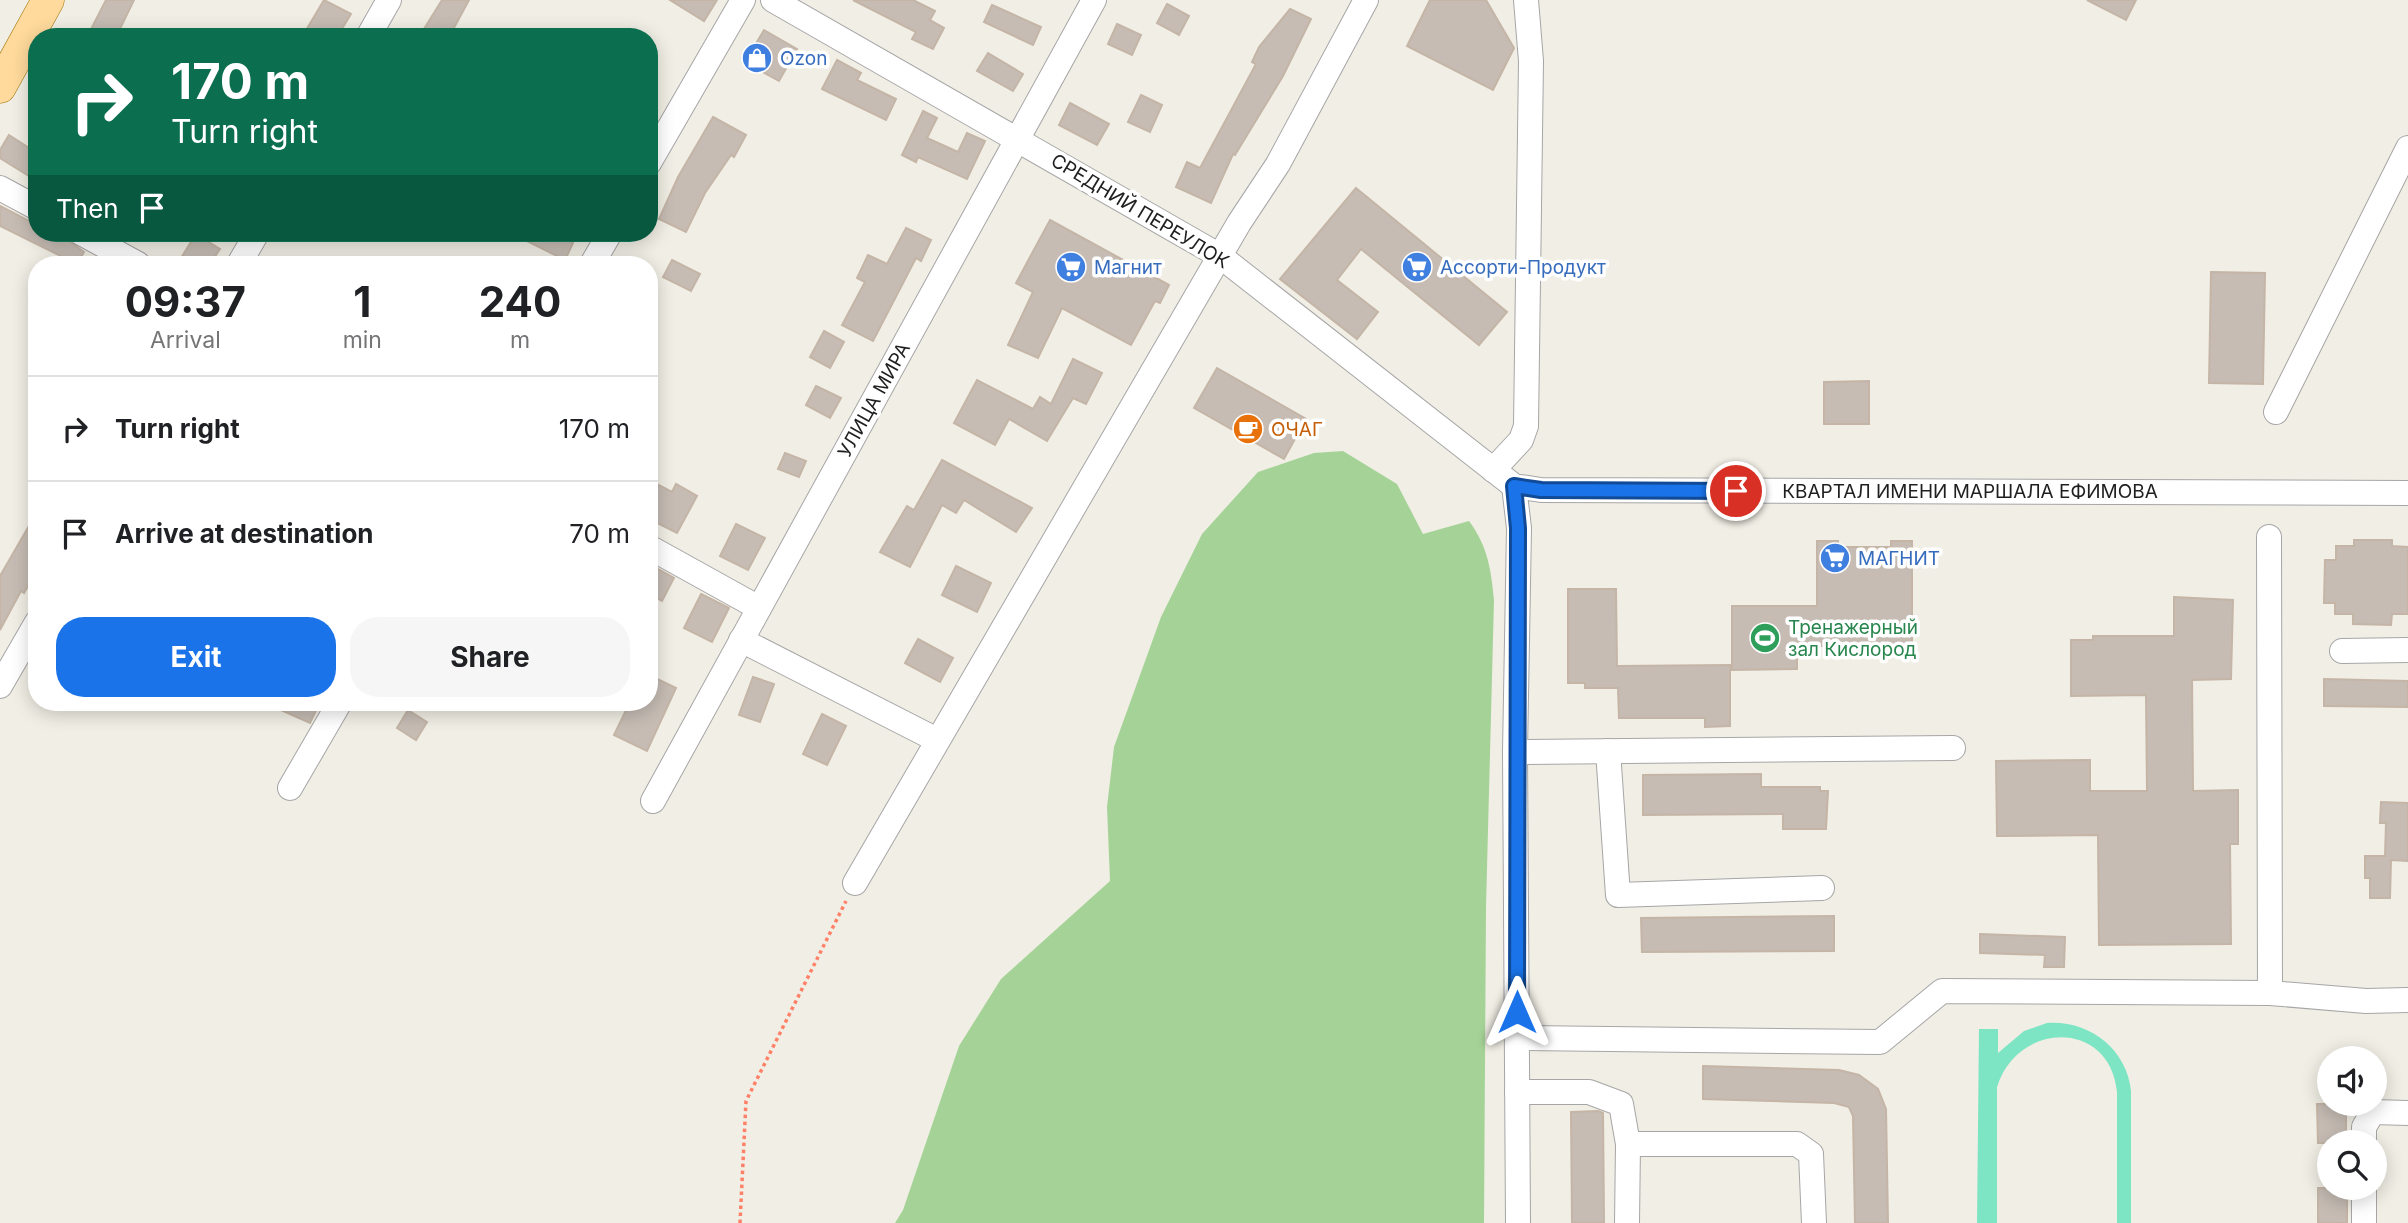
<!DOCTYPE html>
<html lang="en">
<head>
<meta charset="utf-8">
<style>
	:root { --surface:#fff; --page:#f6f6f6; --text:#202124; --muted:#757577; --line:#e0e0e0; --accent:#1a73e8 }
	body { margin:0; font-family:Inter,sans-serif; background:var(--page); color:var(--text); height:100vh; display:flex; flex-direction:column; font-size:26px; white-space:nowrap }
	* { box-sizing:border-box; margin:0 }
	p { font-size:23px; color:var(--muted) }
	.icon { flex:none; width:38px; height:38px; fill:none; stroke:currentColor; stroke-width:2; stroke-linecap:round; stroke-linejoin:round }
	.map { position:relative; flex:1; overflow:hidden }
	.panel { position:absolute; left:28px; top:256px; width:630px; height:455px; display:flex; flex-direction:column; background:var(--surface); border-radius:28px; box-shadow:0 4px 18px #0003 }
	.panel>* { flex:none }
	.banner { position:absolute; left:28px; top:28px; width:630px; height:214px; border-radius:28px; box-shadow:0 4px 18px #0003; background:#0b6e4f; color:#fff; overflow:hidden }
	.tools { position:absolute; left:2317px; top:1046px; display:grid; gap:14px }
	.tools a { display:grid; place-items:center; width:70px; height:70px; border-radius:50%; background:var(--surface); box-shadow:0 4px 18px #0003; font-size:35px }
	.pin { position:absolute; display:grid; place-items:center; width:60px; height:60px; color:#fff; margin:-30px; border:4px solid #fff; border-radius:50%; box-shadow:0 2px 7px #0007 }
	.me { position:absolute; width:77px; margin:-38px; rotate:0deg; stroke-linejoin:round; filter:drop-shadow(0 0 5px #0008) }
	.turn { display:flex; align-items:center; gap:24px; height:147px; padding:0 28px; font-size:32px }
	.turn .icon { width:91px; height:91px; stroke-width:2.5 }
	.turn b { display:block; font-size:49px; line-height:60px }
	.then { display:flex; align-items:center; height:66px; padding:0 28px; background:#0003; gap:14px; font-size:26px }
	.eta { display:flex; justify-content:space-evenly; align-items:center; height:119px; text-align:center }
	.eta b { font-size:42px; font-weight:700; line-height:49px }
	.action { display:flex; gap:14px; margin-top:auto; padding:14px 28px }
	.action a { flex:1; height:80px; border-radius:28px; background:var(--accent); color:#fff; font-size:28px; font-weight:700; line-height:80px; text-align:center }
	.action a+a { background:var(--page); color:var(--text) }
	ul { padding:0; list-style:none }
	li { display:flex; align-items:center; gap:21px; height:105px; padding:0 28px; border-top:2px solid var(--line) }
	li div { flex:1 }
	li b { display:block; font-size:26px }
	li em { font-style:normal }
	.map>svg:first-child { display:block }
	.forest { fill:#a5d397 }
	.pitch { fill:#7ee5c4 }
	.building { fill:#c6bcb4; stroke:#c4b5a6; stroke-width:2 }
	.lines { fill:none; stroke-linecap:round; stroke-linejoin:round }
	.minor-casing { stroke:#a6a6a6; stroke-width:26 }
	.major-casing { stroke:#9b7100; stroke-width:33 }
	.path { stroke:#ff8168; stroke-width:3.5; stroke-dasharray:3.5 3.5; stroke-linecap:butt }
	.minor { stroke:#fff; stroke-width:24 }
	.major { stroke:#ffda9c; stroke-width:32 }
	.route-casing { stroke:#114b97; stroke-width:18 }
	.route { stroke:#1a73e8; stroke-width:12 }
	.labels { text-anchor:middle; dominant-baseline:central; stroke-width:7; stroke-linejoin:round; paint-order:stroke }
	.shop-label { font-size:19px; fill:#366cbe; stroke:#fff; text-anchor:start }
	.street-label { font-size:19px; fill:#1f1f1f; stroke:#fff }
	.food-label { font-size:19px; fill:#c56008; stroke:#fff; text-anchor:start }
	.leisure-label { font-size:19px; fill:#27864d; stroke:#fff; text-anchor:start }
</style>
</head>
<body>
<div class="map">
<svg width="2408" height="1223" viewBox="0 0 2408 1223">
	<rect width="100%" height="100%" fill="#f1eee5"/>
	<path class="forest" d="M1343 451 1397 484 1423 534 1469 521C1488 547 1491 569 1494 600L1486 907 1484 1223H895L903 1210 959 1046 1001 979 1110 881 1107 807 1114 747 1161 617 1202 534 1258 472 1314 453Z"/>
	<path class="pitch" d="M2047 1023C2089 1020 2127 1049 2131 1091V1223H2117V1092C2110 1019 2017 1021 1997 1087V1223H1977L1979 1029H1998V1053L2024 1031Z"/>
	<g class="building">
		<path d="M106 0H134L116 37H87Z"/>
		<path d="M324 0 351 14 337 37H302Z"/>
		<path d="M442 0H469L449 37H419Z"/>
		<path d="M670 0H717L704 21Z"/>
		<path d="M853 0H913L935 11 930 20 944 28 933 49 912 39 916 32Z"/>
		<path d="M1430 0H1486L1514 48 1493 90 1407 46Z"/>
		<path d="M2087 0H2136L2126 20Z"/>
		<path d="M1167 4 1189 16 1179 35 1157 23Z"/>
		<path d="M992 5 1041 27 1033 45 984 22Z"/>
		<path d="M1290 9 1311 19 1283 76 1235 155 1233 154 1211 203 1176 187 1187 162 1200 168 1256 64 1252 62 1259 47Z"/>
		<path d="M1117 24 1141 35 1132 55 1108 44Z"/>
		<path d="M764 30 797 49 779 81 745 62Z"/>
		<path d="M988 53 1023 74 1013 91 977 71Z"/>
		<path d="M837 60 861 73 857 80 896 99 886 120 822 89Z"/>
		<path d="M1141 95 1162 105 1150 132 1128 122Z"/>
		<path d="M1070 103 1109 124 1097 145 1059 125Z"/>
		<path d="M923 111 937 118 927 138 958 152 967 133 985 141 967 179 918 157 916 162 902 155Z"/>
		<path d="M713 117 746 135 734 157 731 155 705 193 686 232 659 219 678 177Z"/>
		<path d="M9 135 37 153V181L0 158V150Z"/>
		<path d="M1356 188 1507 312 1479 345 1361 249 1337 280 1378 312 1357 339 1280 279Z"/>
		<path d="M0 206 37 225V233L66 235 69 241 84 252 77 264 0 226Z"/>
		<path d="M1050 220 1169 285 1160 303 1155 301 1131 345 1062 308 1038 358 1008 345 1033 292 1016 283Z"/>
		<path d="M906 228 931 240 921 261 916 258 873 341 842 325 865 282 857 278 868 255 887 264Z"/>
		<path d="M511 233H554L573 243 565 260Z"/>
		<path d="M196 234 220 249 210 264H191L181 258Z"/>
		<path d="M672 260 700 274 691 291 663 277Z"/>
		<path d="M2211 272 2265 273 2263 384 2209 383Z"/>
		<path d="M824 331 844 342 830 368 810 357Z"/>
		<path d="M1073 359 1102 373 1086 404 1073 398 1047 441 1009 419 995 445 954 423 977 380 1033 409 1040 397 1051 404Z"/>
		<path d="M1217 368 1306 419 1284 459 1194 408Z"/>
		<path d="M1869 381V424H1824V382Z"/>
		<path d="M816 386 841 398 830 418 806 405Z"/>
		<path d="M785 453 806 461 799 477 778 469Z"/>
		<path d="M942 460 1032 508 1016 532 964 500 956 513 942 505 910 567 880 552 907 506 914 510Z"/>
		<path d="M649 480 672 492 676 484 697 496 677 533 649 519Z"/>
		<path d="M37 512V570L24 593 21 591 0 630V576Z"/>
		<path d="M736 524 765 538 748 570 720 556Z"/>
		<path d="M2354 540H2392V546L2408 547V614H2392L2391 625 2353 624V614H2335V603H2324L2325 560H2336V546H2354Z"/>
		<path d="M1817 541H1838V547H1891V541H1912V646H1894L1895 653H1838V646H1797V669L1732 670V606H1817Z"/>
		<path d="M649 564 674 578 662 601 649 594Z"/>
		<path d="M956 566 991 583 977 612 942 595Z"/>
		<path d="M1568 589H1616L1617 666 1730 665V726L1705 727V718H1619L1618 688H1585V683H1568Z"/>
		<path d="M701 594 729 608 712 642 684 628Z"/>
		<path d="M2174 597 2233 600 2231 679 2192 680 2193 791 2238 790V844H2230L2231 944 2099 945 2098 835 1997 836 1996 761 2090 760V791H2147L2146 695 2071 696V640H2093V636H2174Z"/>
		<path d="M918 639 953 658 940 682 905 663Z"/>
		<path d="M649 675 676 688 647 751 614 735 630 702H649Z"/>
		<path d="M753 677 774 684 760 722 739 715Z"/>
		<path d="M2324 679 2408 681V707L2324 706Z"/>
		<path d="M263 702H320L310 723Z"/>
		<path d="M408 710 427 722 416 740 397 728Z"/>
		<path d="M822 714 846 726 827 765 803 754Z"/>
		<path d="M1761 774V787H1820V791H1828L1826 829H1783V814L1643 815V775Z"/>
		<path d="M2381 802 2408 803V861L2391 860 2390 898H2370V878H2365V856H2385L2386 823H2380Z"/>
		<path d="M1834 916V951L1642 952 1641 918Z"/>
		<path d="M1980 934 2065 937 2064 967H2044L2045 955 1980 953Z"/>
		<path d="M1703 1066 1839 1070 1859 1075 1878 1089 1886 1109 1888 1223H1855L1853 1116 1849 1107 1834 1103 1703 1099Z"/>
		<path d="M2317 1104H2346V1143H2318Z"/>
		<path d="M1598 1111 1603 1113 1604 1223H1572L1571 1112Z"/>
		<rect x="2318" y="1188" width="29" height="35"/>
	</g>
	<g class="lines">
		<g class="minor-casing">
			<g id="minor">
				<path d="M773 0 1220 256 1514 486 1541 490 2408 493"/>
				<path d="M368 37 389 0"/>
				<path d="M649 163 743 0"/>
				<path d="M0 188 37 208"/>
				<path d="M81 233 138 264"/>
				<path d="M239 264 257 233"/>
				<path d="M592 264 610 233"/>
				<path d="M2276 412 2408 148"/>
				<path d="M1493 470 1521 440 1526 426 1531 61 1526 0"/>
				<path d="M1514 486 1519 528 1515 752 1518 1223"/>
				<path d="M2269 537 2270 993"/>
				<path d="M649 547 759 608"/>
				<path d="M741 640 937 740"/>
				<path d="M2342 651 2408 650"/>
				<path d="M0 686 37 622"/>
				<path d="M1608 751 1618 895 1822 888"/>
				<path d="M1515 752 1953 748"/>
				<path d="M290 788 340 702"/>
				<path d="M653 801 1094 0"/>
				<path d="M855 883 1239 223 1278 164 1366 0"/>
				<path d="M1517 1038 1880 1042 1942 991 2270 993 2366 1001 2408 1000"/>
				<path d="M1517 1092H1589L1621 1104 1628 1144 1627 1223"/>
				<path d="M2364 1143V1127L2373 1112 2408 1113"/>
				<path d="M1628 1144H1797L1811 1154 1814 1223"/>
				<path d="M2364 1188V1223"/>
			</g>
		</g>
		<g class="major-casing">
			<path id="major" d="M0 87 48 0"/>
		</g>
		<path class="path" d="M740 1223 746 1101 846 901"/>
		<use href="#minor" class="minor"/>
		<use href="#major" class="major"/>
	</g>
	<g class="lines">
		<g class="route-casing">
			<path id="route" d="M1517 1012 1518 528 1514 486 1541 490 1736 491"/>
		</g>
		<use href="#route" class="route"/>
	</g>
	<defs>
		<g id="shop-disc" transform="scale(1.575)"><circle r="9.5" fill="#3f7fe0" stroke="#fff"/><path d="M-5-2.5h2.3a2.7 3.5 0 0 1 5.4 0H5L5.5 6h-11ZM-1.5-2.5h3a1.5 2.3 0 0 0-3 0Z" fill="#fff"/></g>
		<g id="supermarket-disc" transform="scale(1.575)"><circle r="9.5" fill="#3f7fe0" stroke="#fff"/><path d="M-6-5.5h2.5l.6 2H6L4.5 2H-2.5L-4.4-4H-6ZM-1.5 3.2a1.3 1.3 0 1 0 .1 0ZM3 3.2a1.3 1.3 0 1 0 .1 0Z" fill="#fff"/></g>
		<g id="cafe-disc" transform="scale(1.575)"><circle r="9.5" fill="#e8710a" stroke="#fff"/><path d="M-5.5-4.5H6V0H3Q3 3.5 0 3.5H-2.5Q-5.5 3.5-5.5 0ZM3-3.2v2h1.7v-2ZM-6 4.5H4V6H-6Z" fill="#fff"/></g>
		<g id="stadium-disc" transform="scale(1.575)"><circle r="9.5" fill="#2e9e5b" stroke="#fff"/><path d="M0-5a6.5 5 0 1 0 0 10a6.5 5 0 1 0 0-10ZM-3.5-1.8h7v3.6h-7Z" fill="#fff"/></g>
	</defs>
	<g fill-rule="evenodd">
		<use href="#shop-disc" x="757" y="58"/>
		<use href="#supermarket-disc" x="1071" y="267"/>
		<use href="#supermarket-disc" x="1417" y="267"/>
		<use href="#cafe-disc" x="1248" y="429"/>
		<use href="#supermarket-disc" x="1835" y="558"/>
		<use href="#stadium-disc" x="1765" y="638"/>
	</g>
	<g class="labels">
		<g class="shop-label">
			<text x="780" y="58">Ozon</text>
			<text x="1094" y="267">Магнит</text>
			<text x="1440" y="267">Ассорти-Продукт</text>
			<text x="1858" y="558">МАГНИТ</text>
		</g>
		<g class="street-label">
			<text transform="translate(1140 211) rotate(31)">СРЕДНИЙ ПЕРЕУЛОК</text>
			<text transform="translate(874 400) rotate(-61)">УЛИЦА МИРА</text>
			<text x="1970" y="491">КВАРТАЛ ИМЕНИ МАРШАЛА ЕФИМОВА</text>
		</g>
		<g class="food-label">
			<text x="1271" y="429">ОЧАГ</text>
		</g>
		<g class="leisure-label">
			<text x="1788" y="627">Тренажерный<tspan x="1788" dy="22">зал Кислород</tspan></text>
		</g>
	</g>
</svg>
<div class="tools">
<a><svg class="icon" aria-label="sound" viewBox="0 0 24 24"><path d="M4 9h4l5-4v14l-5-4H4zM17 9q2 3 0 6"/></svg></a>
<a><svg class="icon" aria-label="search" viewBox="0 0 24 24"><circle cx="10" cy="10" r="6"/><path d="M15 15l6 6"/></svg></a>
</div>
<div class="pin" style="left:1736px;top:491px;background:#d93025"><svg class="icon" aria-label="arrive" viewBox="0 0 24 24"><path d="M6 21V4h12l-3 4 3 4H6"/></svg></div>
<svg class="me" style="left:1517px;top:1012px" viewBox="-20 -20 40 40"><path d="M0-17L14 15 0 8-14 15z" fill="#1a73e8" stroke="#fff" stroke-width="4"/></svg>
<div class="banner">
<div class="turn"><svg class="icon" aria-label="right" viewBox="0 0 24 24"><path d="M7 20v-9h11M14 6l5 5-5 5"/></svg><div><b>170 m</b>Turn right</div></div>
<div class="then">Then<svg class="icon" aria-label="arrive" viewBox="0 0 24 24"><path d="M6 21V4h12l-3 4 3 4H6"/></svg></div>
</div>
<section class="panel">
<div class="eta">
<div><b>09:37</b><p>Arrival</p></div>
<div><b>1</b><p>min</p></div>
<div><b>240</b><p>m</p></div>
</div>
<ul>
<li><svg class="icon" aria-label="right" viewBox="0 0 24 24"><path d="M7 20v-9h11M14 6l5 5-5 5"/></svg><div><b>Turn right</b></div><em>170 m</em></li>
<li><svg class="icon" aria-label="arrive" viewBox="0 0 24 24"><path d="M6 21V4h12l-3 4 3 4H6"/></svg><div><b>Arrive at destination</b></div><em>70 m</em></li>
</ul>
<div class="action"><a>Exit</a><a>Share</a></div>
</section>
</div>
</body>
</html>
